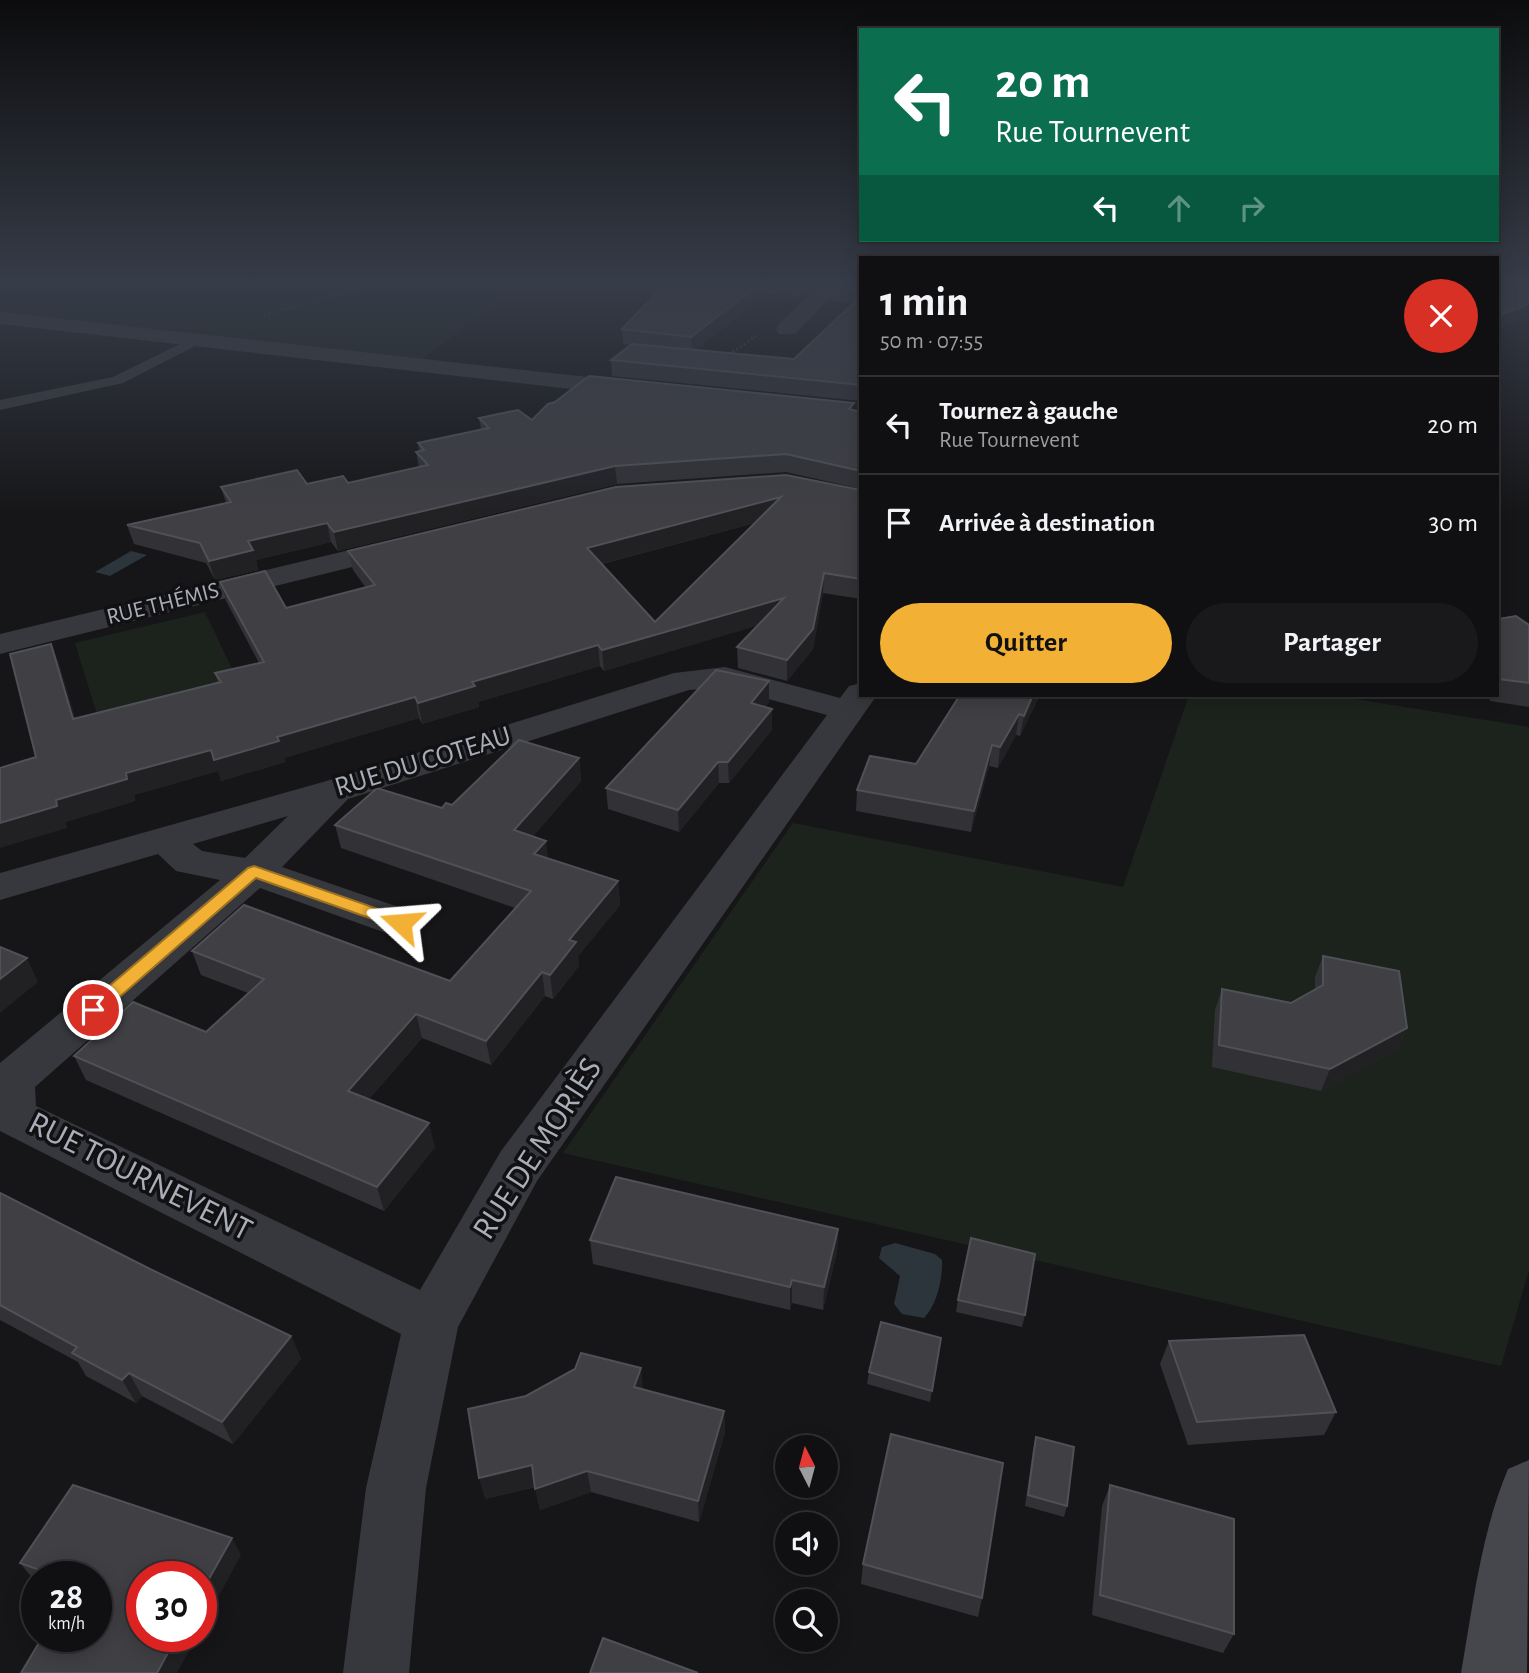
<!DOCTYPE html>
<html lang="fr">
<head>
<meta charset="utf-8">
<style>
	:root { --surface:#101012; --page:#19191b; --text:#f1f3f6; --muted:#9c9d9f; --line:#303032; --accent:#f2b134 }
	body { margin:0; font-family:"Alegreya Sans",sans-serif; background:var(--page); color:var(--text); height:100vh; display:flex; flex-direction:column; font-size:26px; white-space:nowrap }
	* { box-sizing:border-box; margin:0 }
	p { font-size:23px; color:var(--muted) }
	.icon { flex:none; width:38px; height:38px; fill:none; stroke:currentColor; stroke-width:2; stroke-linecap:round; stroke-linejoin:round }
	.map { position:relative; flex:1; overflow:hidden }
	.drawer { position:absolute; left:859px; top:256px; width:640px; height:441px; display:flex; flex-direction:column; background:var(--surface); border-radius:0px; box-shadow:0 4px 18px #0003,0 0 0 2px var(--line) }
	.drawer>* { flex:none }
	.banner { position:absolute; left:859px; top:28px; width:640px; height:214px; border-radius:0px; box-shadow:0 4px 18px #0003,0 0 0 2px var(--line); background:#0b6e4f; color:#fff; overflow:hidden }
	.needle { width:46px; rotate:354deg }
	.fabs { position:absolute; left:775px; top:1435px; display:grid; gap:14px }
	.fabs a { display:grid; place-items:center; width:63px; height:63px; border-radius:50%; background:var(--surface); box-shadow:0 4px 18px #0003,0 0 0 2px var(--line); font-size:35px }
	.speed { position:absolute; left:21px; top:1561px; display:flex; gap:14px; font-size:35px; font-weight:700; text-align:center }
	.speed>* { display:grid; place-content:center; width:91px; height:91px; border-radius:50%; background:var(--surface); box-shadow:0 4px 18px #0003,0 0 0 2px var(--line); line-height:1 }
	.speed small { font-size:18px; font-weight:400 }
	.speed .limit { border:10px solid #d22; background:#fff; color:#111 }
	.pin { position:absolute; display:grid; place-items:center; width:60px; height:60px; color:#fff; margin:-30px; border:4px solid #fff; border-radius:50%; box-shadow:0 2px 7px #0007 }
	.me { position:absolute; width:77px; margin:-38px; rotate:289deg; stroke-linejoin:round; filter:drop-shadow(0 0 5px #0008) }
	.turn { display:flex; align-items:center; gap:24px; height:147px; padding:0 21px; font-size:32px }
	.turn .icon { width:91px; height:91px; stroke-width:2.5 }
	.turn b { display:block; font-size:49px; line-height:60px }
	.lanes { display:flex; align-items:center; height:66px; padding:0 21px; background:#0003; justify-content:center; gap:35px; direction:ltr }
	.lanes .off { opacity:.35 }
	.round { display:grid; place-items:center; flex:none; width:74px; height:74px; border-radius:37px; background:var(--page) }
	.head { display:flex; align-items:center; justify-content:space-between; height:119px; padding:0 21px }
	h1 { font-size:42px; font-weight:700; line-height:52px }
	.primary-button { display:flex; gap:14px; margin-top:auto; padding:14px 21px }
	.primary-button a { flex:1; height:80px; border-radius:42px; background:var(--accent); color:#111; font-size:28px; font-weight:700; line-height:80px; text-align:center }
	.primary-button a+a { background:var(--page); color:var(--text) }
	ul { padding:0; list-style:none }
	li { display:flex; align-items:center; gap:21px; height:98px; padding:0 21px; border-top:2px solid var(--line) }
	li div { flex:1 }
	li b { display:block; font-size:26px }
	li em { font-style:normal }
	.map>svg:first-child { display:block }
	.green { fill:#1c231d }
	.water { fill:#2c353c }
	.lines { fill:none; stroke-linecap:round; stroke-linejoin:round }
	.path { stroke:#3d3f44; stroke-width:2.5; stroke-dasharray:2 2.5; stroke-linecap:butt }
	.lane { fill:#37383d; fill-rule:evenodd }
	.street { fill:#37383d; fill-rule:evenodd }
	.secondary { fill:#45474d; fill-rule:evenodd }
	.wall { fill:#323236; fill-rule:evenodd }
	.shaded-wall { fill:#212124 }
	.building { fill:#3f3f44; stroke:#4f5156; stroke-width:2; fill-rule:evenodd }
	.route { fill:#f2b134; stroke:#9d7322; stroke-width:2 }
	.labels { text-anchor:middle; dominant-baseline:central; stroke-width:7; stroke-linejoin:round; paint-order:stroke }
	.far-street-label { font-size:23px; fill:#a8adb8; stroke:#111113 }
	.street-label { font-size:28px; fill:#a8adb8; stroke:#111113 }
	.near-street-label { font-size:33px; fill:#a8adb8; stroke:#111113 }
</style>
</head>
<body>
<div class="map">
<svg width="1529" height="1673" viewBox="0 0 1529 1673">
	<rect width="100%" height="100%" fill="#161618"/>
	<g class="green">
		<path d="M0 281H527L413 366 0 318Z"/>
		<path d="M205 612 240 686 100 724 75 643Z"/>
		<path d="M1189 695H1331L1529 727V1270L1501 1366 563 1153 793 823 1123 887Z"/>
	</g>
	<g class="water">
		<path d="M131 551 147 555 110 576 95 572Z"/>
		<path d="M895 1243 935 1254 942 1260C943 1278 937 1305 924 1318L902 1314 894 1304 900 1276 879 1258 882 1247Z"/>
	</g>
	<g class="lines">
		<g class="path">
			<path d="M264 315 388 281"/>
			<path d="M729 355 756 336"/>
		</g>
		<path class="lane" d="M196 336 201 337V343L123 383 0 410V400L113 377Z"/>
		<g class="street">
			<path d="M822 281H842L838 290 795 334H779L776 329 779 324Z"/>
			<path d="M1498 281 1529 284V297L1498 286Z"/>
			<path d="M0 312 633 382 641 384 645 389 641 394 633 396 0 324Z"/>
			<path d="M399 538 409 541 413 547 409 553 0 654V634Z"/>
			<path d="M725 667 840 698 849 686 861 683V695H877L537 1181 458 1327 426 1488 409 1673H343L366 1488 401 1334 0 1131V1063L220 880 176 871 158 854 0 900V873L323 782 674 673ZM724 687 827 715 501 1151 420 1290 36 1106 35 1087 260 888 386 933 401 937 416 933 422 923 416 913 282 867 348 799 689 690ZM288 816 245 858 202 851 193 844Z"/>
		</g>
		<path class="secondary" d="M1529 1460 1527 1673H1461C1473 1605 1481 1533 1508 1469Z"/>
	</g>
	<g class="wall">
		<path d="M668 281H819L802 297 767 293 696 350 794 359 853 303 831 301 832 286 861 281V401L612 376 611 360 630 345 623 344 622 329Z"/>
		<path d="M854 410 861 412V489L786 472 617 484 338 551 331 542 256 560 258 570 215 580 206 563 134 544 127 525 226 503 221 487 348 483 419 467 416 452 419 451 418 443 481 429 479 418 532 420Z"/>
		<path d="M861 490V599L823 593 813 649 787 681 738 668 737 647 758 625 604 671 600 666 478 702 479 707 422 724 419 718 284 758 285 762 221 781 218 771 134 795 135 801 65 822 67 828 36 757 51 644 59 664 75 719 218 682 215 673 259 663 226 601 220 582 286 608 366 588 353 570 348 551ZM755 523 655 622 602 564Z"/>
		<path d="M1498 619 1529 625V707L1490 701 1488 695H1498Z"/>
		<path d="M769 681V702L765 707 772 709V730L729 783H719L679 832 608 809 606 788Z"/>
		<path d="M1040 695 1020 736 1016 735 998 768 989 766 971 832 856 811 857 790 916 764Z"/>
		<path d="M579 758 581 781 533 836 548 859 618 881 620 905 578 956 579 966 553 999 545 996 491 1065 422 1038 369 1099 435 1147 384 1211 86 1080 74 1056 206 1032 248 993 201 975 192 951 450 981 515 908 341 848 335 825 442 808Z"/>
		<path d="M1323 956 1407 1028 1397 1049 1321 1091 1212 1067 1215 1010 1222 989 1291 1003 1315 990V977Z"/>
		<path d="M0 1193 150 1269 291 1336 301 1359 233 1444 142 1396 136 1403 86 1376 78 1362 0 1320Z"/>
		<path d="M838 1229 837 1252 823 1310 792 1303 790 1310 593 1264 590 1240Z"/>
		<path d="M958 1300 1025 1315 1022 1327 956 1312Z"/>
		<path d="M941 1338 930 1402 867 1384 869 1372Z"/>
		<path d="M1169 1341 1336 1412 1324 1435 1188 1445 1160 1364Z"/>
		<path d="M643 1390 724 1411 725 1432 699 1522 591 1492 540 1510 535 1487 485 1499Z"/>
		<path d="M1036 1437 1067 1506 1064 1517 1025 1506 1033 1449Z"/>
		<path d="M1110 1485 1234 1634 1223 1653 1092 1615 1102 1506Z"/>
		<path d="M241 1555 96 1577H37V1581L34 1580 20 1563Z"/>
		<path d="M863 1564 982 1598 978 1617 861 1584Z"/>
	</g>
	<g class="shaded-wall">
		<path d="M764 281H767V293L692 353 691 337Z"/>
		<path d="M804 281H819L802 297V283Z"/>
		<path d="M1529 304V316L1498 329V316Z"/>
		<path d="M615 466 617 484 338 551 334 532Z"/>
		<path d="M781 497V516L589 567 587 548Z"/>
		<path d="M327 523 331 542 256 560 258 570 215 580 209 561 248 541Z"/>
		<path d="M824 573 823 593 813 649 787 681V660Z"/>
		<path d="M784 598 783 618 604 671 602 650Z"/>
		<path d="M51 644 59 664 82 740 73 719Z"/>
		<path d="M598 645 600 666 478 702 479 707 422 724 418 703 472 682Z"/>
		<path d="M769 681V702L752 724 751 703Z"/>
		<path d="M1033 695H1040L1020 736 1024 716Z"/>
		<path d="M415 697 419 718 284 758 285 762 221 781 214 760 277 737Z"/>
		<path d="M772 709V730L729 783 728 762Z"/>
		<path d="M1019 714 1016 735 998 768 1000 747Z"/>
		<path d="M992 745 989 766 971 832 974 811Z"/>
		<path d="M211 750 218 771 134 795 135 801 65 822 67 828 0 848V823L126 773Z"/>
		<path d="M579 758 581 781 517 854 514 830Z"/>
		<path d="M718 762 719 783 679 832 678 810Z"/>
		<path d="M546 841 549 864 534 854Z"/>
		<path d="M618 881 620 905 578 956 579 966 553 999 550 975 569 940Z"/>
		<path d="M27 958 38 982 0 1013V979Z"/>
		<path d="M542 972 545 996 491 1065 486 1041Z"/>
		<path d="M416 1014 422 1038 355 1115 348 1091Z"/>
		<path d="M1407 1028 1397 1049 1321 1091 1330 1069Z"/>
		<path d="M429 1123 435 1147 384 1211 377 1187Z"/>
		<path d="M838 1229 837 1252 823 1310 824 1287Z"/>
		<path d="M792 1280V1303L790 1310V1287Z"/>
		<path d="M291 1336 301 1359 233 1444 222 1422Z"/>
		<path d="M641 1368 643 1390 634 1387Z"/>
		<path d="M129 1373 142 1396 136 1403 122 1380Z"/>
		<path d="M724 1411 725 1432 699 1522 698 1501Z"/>
		<path d="M532 1465 537 1486 485 1499 479 1478Z"/>
		<path d="M587 1471 591 1492 540 1510 535 1489Z"/>
		<path d="M232 1538 241 1555 201 1629V1593Z"/>
		<path d="M177 1636H197L177 1673H157Z"/>
	</g>
	<g class="building">
		<path d="M668 281H764L691 337 622 329Z"/>
		<path d="M785 281H804L802 283Z"/>
		<path d="M835 281H861V290L832 286Z"/>
		<path d="M1498 281H1503L1502 288 1529 290V304L1498 316Z"/>
		<path d="M861 296V385L611 360 632 344 794 359Z"/>
		<path d="M589 376 854 403 849 409 861 412V471L786 454 615 466 334 532 327 523 248 541 253 550 209 561 200 543 127 525 231 502 221 487 297 470 307 484 343 476 348 483 428 465 416 452 424 450 418 443 489 428 479 418 518 410 532 420 548 404 555 402Z"/>
		<path d="M786 475 861 490V579L824 573 813 629 787 660 737 647 784 598 602 650 598 645 472 682 475 686 418 703 415 697 277 737 279 741 214 760 211 750 126 773 127 779 56 800 57 806 0 823V768L36 757 10 654 51 644 73 719 221 682 215 673 264 662 220 582 265 571 286 608 375 585 348 551 616 487ZM781 497 655 622 587 548Z"/>
		<path d="M1516 616 1529 625V683L1499 679 1498 675V619Z"/>
		<path d="M716 670 769 681 751 703 772 709 728 762H718L678 810 606 788Z"/>
		<path d="M960 695H1033L1024 716 1019 714 1000 747 992 745 974 811 857 790 870 756 916 764Z"/>
		<path d="M519 740 579 758 514 830 546 841 534 854 618 881 569 940 576 942 550 975 542 972 486 1041 416 1014 348 1091 429 1123 377 1187 74 1056 133 1002 206 1032 264 979 192 951 244 905 450 981 531 891 335 825 377 788 442 808 446 803 452 805Z"/>
		<path d="M0 947 27 958 0 979Z"/>
		<path d="M1323 956 1399 971 1407 1028 1330 1069 1219 1045 1222 989 1291 1003 1323 985Z"/>
		<path d="M616 1177 838 1229 824 1287 792 1280 790 1287 590 1240Z"/>
		<path d="M0 1193 150 1269 291 1336 222 1422 129 1373 122 1380 72 1353 77 1347 0 1305Z"/>
		<path d="M971 1238 1035 1254 1025 1315 958 1300Z"/>
		<path d="M881 1322 941 1338 932 1391 869 1372Z"/>
		<path d="M1304 1335 1336 1412 1197 1422 1169 1341Z"/>
		<path d="M581 1353 641 1368 634 1387 724 1411 698 1501 587 1471 535 1489 532 1465 479 1478 468 1409 526 1396 575 1369Z"/>
		<path d="M891 1434 1003 1463 982 1598 863 1564Z"/>
		<path d="M1036 1437 1074 1447 1067 1506 1028 1495Z"/>
		<path d="M73 1485 232 1538 201 1593V1577H142V1636H177L157 1673H21L43 1636H96V1577H59L20 1563Z"/>
		<path d="M1110 1485 1234 1519V1634L1100 1595Z"/>
		<path d="M603 1638 698 1673H590Z"/>
	</g>
	<linearGradient id="sky" x2="0" y2="1"><stop stop-color="#0c0c0d"/><stop offset="0.55" stop-color="#363c48"/><stop offset="1" stop-color="#363c48" stop-opacity="0"/></linearGradient>
	<rect width="1529" height="515" fill="url(#sky)"/>
	<path class="route" d="M254 866 407 919 409 923 401 929 395 927 256 878 100 1014H87L84 1010 87 1005 248 868Z"/>
	<g class="labels">
		<g class="far-street-label">
			<text transform="translate(163 604) rotate(-14)">RUE THÉMIS</text>
		</g>
		<g class="street-label">
			<text transform="translate(423 762) rotate(-17)">RUE DU COTEAU</text>
		</g>
		<g class="near-street-label">
			<text transform="translate(538 1149) rotate(-57)">RUE DE MORIÈS</text>
			<text transform="translate(140 1177) rotate(27)">RUE TOURNEVENT</text>
		</g>
	</g>
</svg>
<div class="fabs">
<a><svg class="needle" viewBox="-14 -14 28 28"><path d="M0-13l5 13h-10z" fill="#e53935"/><path d="M0 13l5-13h-10z" fill="#9c9d9f"/></svg></a>
<a><svg class="icon" aria-label="sound" viewBox="0 0 24 24"><path d="M4 9h4l5-4v14l-5-4H4zM17 9q2 3 0 6"/></svg></a>
<a><svg class="icon" aria-label="search" viewBox="0 0 24 24"><circle cx="10" cy="10" r="6"/><path d="M15 15l6 6"/></svg></a>
</div>
<div class="speed"><div>28<small>km/h</small></div><div class="limit">30</div></div>
<div class="pin" style="left:93px;top:1010px;background:#d93025"><svg class="icon" aria-label="arrive" viewBox="0 0 24 24"><path d="M6 21V4h12l-3 4 3 4H6"/></svg></div>
<svg class="me" style="left:401px;top:923px" viewBox="-20 -20 40 40"><path d="M0-17L14 15 0 8-14 15z" fill="#f2b134" stroke="#fff" stroke-width="4"/></svg>
<div class="banner">
<div class="turn"><svg class="icon" aria-label="left" viewBox="0 0 24 24"><path d="M17 20v-9H6M10 6l-5 5 5 5"/></svg><div><b>20 m</b>Rue Tournevent</div></div>
<div class="lanes"><svg class="icon" aria-label="left" viewBox="0 0 24 24"><path d="M17 20v-9H6M10 6l-5 5 5 5"/></svg><svg class="icon off" aria-label="ahead" viewBox="0 0 24 24"><path d="M12 20V5M6 11l6-6 6 6"/></svg><svg class="icon off" aria-label="right" viewBox="0 0 24 24"><path d="M7 20v-9h11M14 6l5 5-5 5"/></svg></div>
</div>
<section class="drawer">
<div class="head"><div><h1>1 min</h1><p>50 m · 07:55</p></div><a class="round" style="background:#d93025;color:#fff"><svg class="icon" aria-label="close" viewBox="0 0 24 24"><path d="M6 6l12 12M18 6L6 18"/></svg></a></div>
<ul>
<li><svg class="icon" aria-label="left" viewBox="0 0 24 24"><path d="M17 20v-9H6M10 6l-5 5 5 5"/></svg><div><b>Tournez à gauche</b><p>Rue Tournevent</p></div><em>20 m</em></li>
<li><svg class="icon" aria-label="arrive" viewBox="0 0 24 24"><path d="M6 21V4h12l-3 4 3 4H6"/></svg><div><b>Arrivée à destination</b></div><em>30 m</em></li>
</ul>
<div class="primary-button"><a>Quitter</a><a>Partager</a></div>
</section>
</div>
</body>
</html>
